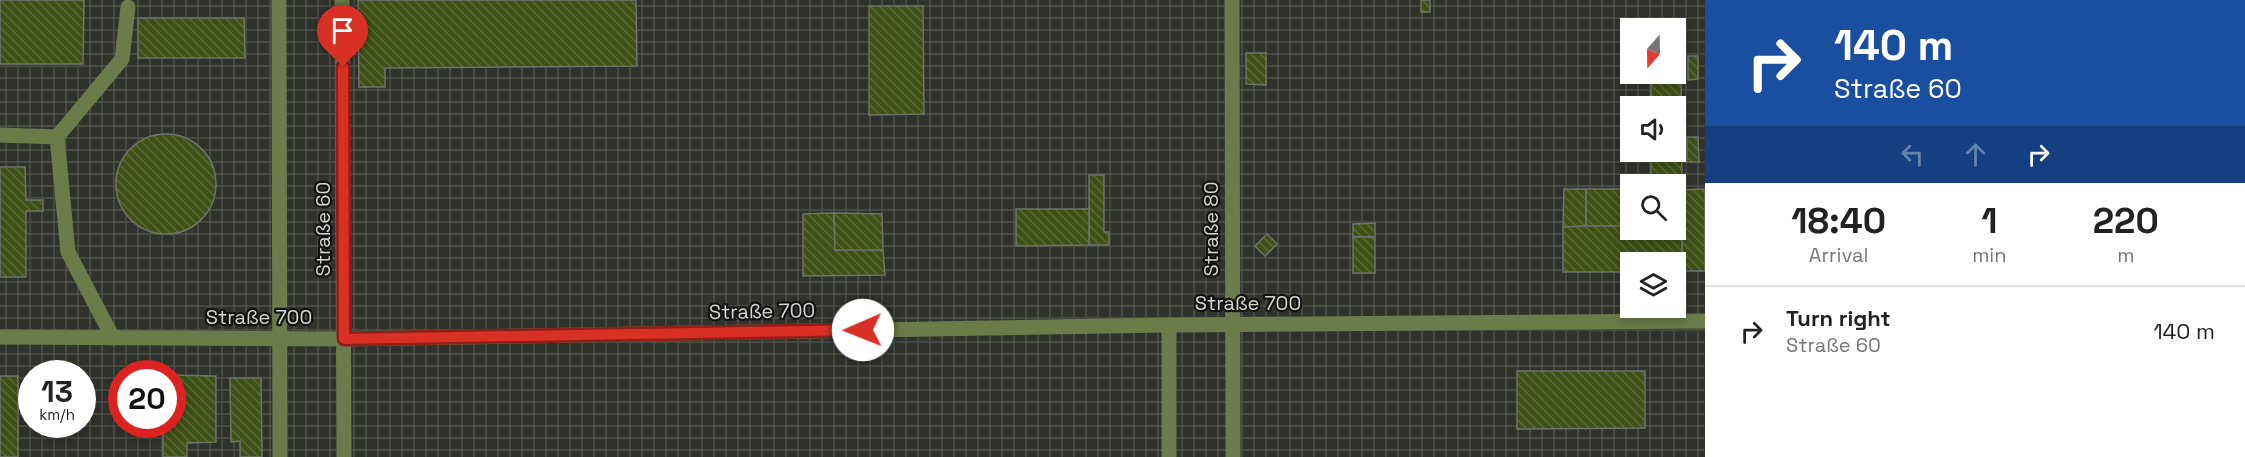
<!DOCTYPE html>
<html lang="en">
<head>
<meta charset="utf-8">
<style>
	:root { --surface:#fff; --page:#f6f6f6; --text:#222; --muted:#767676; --line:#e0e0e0 }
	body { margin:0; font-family:"Space Grotesk",sans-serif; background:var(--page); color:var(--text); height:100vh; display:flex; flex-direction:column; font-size:22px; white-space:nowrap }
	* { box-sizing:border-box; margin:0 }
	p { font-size:20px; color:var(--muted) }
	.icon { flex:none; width:33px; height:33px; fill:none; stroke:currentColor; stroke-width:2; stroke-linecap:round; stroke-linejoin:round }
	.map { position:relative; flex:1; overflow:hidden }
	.side { display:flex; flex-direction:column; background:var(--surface); width:540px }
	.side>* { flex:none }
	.banner { background:#1a4fa0; color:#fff; overflow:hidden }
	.needle { width:39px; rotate:200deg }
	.controls { position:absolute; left:1620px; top:18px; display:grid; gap:12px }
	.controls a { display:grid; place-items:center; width:66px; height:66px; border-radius:0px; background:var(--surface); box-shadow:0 3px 9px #0003; font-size:30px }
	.speed { position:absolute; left:18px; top:360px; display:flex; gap:12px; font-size:30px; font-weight:700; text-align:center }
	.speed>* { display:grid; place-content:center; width:78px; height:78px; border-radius:50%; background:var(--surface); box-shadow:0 3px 9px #0003; line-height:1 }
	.speed small { font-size:15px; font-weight:400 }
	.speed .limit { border:9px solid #d22; background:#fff; color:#111 }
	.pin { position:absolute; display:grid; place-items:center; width:51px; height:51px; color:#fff; margin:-62px -26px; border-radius:50% 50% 50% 0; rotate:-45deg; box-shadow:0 0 6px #0007 }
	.pin .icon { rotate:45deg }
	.me { position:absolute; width:66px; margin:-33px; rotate:269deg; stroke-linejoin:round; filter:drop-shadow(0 0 4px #0008) }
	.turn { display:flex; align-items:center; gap:21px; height:126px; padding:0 30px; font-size:27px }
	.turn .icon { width:78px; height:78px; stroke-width:2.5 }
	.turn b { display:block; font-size:42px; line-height:51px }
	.lanes { display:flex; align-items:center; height:57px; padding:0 30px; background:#0003; justify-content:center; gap:30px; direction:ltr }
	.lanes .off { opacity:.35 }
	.eta { display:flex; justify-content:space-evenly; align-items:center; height:102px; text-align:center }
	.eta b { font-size:36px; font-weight:700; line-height:42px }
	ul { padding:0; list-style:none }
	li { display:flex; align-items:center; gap:18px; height:90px; padding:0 30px; border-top:2px solid var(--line) }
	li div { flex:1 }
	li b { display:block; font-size:22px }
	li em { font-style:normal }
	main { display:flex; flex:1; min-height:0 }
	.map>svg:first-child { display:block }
	.industrial { fill:url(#industrial-grid); fill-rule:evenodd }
	.building { fill:url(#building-back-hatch); stroke:#70726e; stroke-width:1.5 }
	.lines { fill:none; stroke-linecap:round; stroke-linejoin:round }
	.minor { stroke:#6b7b4a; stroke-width:15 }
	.route-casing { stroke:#8d1f18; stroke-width:15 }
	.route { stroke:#d93025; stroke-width:10 }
	.labels { text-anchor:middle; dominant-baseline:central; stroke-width:4.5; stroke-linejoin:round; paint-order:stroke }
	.street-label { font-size:20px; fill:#d4d5d3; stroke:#121311 }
</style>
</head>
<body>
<main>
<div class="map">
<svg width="1705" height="457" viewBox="0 0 1705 457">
	<defs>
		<pattern id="industrial-grid" width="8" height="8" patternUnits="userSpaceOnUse" patternTransform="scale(1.5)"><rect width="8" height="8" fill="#30332b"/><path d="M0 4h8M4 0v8" fill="none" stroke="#4d5049"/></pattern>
		<pattern id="building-back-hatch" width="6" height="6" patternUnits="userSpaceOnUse" patternTransform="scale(1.5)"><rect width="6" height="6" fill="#3f5016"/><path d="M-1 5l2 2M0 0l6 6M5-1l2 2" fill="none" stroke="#5a6837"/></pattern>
	</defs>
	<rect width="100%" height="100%" fill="#292a27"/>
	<path class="industrial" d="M0 0H1705V457H0ZM1630 28H1676V74H1630ZM1630 106H1676V152H1630ZM1630 184H1676V230H1630ZM1630 262H1676V308H1630ZM32 374H82V424H32ZM122 374H172V424H122Z"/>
	<g class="building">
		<path d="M0 0H84L83 64H0Z"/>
		<path d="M358 0H636L637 66 385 68V87H359Z"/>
		<rect x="1421" y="0" width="9" height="12"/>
		<path d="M869 6H923L924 114 869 115Z"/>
		<path d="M138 18H244L245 58H138Z"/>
		<path d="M1651 25H1681V66H1676V28H1651Z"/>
		<path d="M1246 53H1266V85L1246 84Z"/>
		<path d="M1688 56H1698V79L1688 80Z"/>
		<path d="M1676 66H1681L1682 189H1676V184H1651V152H1676V106H1651V74H1676Z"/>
		<circle cx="166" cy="184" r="50"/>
		<path d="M1687 137H1698L1699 162H1687Z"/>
		<path d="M0 167H25L26 200H43V211H26V277H0Z"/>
		<path d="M1089 175H1104V232H1109V245H1089Z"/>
		<path d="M1564 189H1586V226L1563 227Z"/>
		<rect x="1586" y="189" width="44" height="37"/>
		<path d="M1676 189 1682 190V226H1676Z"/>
		<path d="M1705 189V271H1682V190Z"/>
		<path d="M1016 209H1089V245L1016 246Z"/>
		<path d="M834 213 835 250H883L885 275 803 276V214Z"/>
		<path d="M834 213 882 214 883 250H835Z"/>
		<path d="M1375 223V237H1353V224Z"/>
		<path d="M1586 226H1630V230H1676V226H1682V271H1676V262H1630V272H1563V227Z"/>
		<path d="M1267 234 1277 244 1265 256 1255 246Z"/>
		<rect x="1353" y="237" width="22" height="36"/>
		<path d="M1517 371H1645V428L1517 429Z"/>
		<path d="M172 375 216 376V442L187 443V457H163V424H172Z"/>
		<rect x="0" y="376" width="18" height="81"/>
		<path d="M230 378H261L262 457H240V441L231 442Z"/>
	</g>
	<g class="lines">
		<g class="minor">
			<path d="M279 0 280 457"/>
			<path d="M342 0 344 457"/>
			<path d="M1232 0 1233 457"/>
			<path d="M0 135 57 137 68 252 113 338"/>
			<path d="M57 137 122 59 128 7"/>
			<path d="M0 337 344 339 1169 325 1705 321"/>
			<path d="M1169 457V325"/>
		</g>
	</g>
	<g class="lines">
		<g class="route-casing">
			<path id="route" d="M343 67 344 339 863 330"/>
		</g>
		<use href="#route" class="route"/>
	</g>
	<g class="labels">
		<g class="street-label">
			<text transform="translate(323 229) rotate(-90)">Straße 60</text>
			<text transform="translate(1211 229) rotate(-90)">Straße 80</text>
			<text x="1248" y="303">Straße 700</text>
			<text transform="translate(762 311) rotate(-1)">Straße 700</text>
			<text x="259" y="317">Straße 700</text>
		</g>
	</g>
</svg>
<div class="controls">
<a><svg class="needle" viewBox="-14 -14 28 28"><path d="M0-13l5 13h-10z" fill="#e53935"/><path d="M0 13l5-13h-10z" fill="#767676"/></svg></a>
<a><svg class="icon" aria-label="sound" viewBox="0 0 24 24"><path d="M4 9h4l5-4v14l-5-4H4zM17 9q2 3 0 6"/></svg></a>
<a><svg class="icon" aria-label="search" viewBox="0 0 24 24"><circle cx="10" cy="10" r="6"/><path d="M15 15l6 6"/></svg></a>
<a><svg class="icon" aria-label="layers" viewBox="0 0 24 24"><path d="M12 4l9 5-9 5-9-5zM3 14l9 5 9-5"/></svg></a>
</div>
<div class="speed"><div>13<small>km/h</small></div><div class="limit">20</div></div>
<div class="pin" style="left:343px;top:67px;background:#d93025"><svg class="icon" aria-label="arrive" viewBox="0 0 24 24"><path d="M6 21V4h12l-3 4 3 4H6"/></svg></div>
<svg class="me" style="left:863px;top:330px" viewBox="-20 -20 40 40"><circle r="19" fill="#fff"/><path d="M0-13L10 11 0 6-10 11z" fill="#d93025"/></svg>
</div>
<section class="side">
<div class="banner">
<div class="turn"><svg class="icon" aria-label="right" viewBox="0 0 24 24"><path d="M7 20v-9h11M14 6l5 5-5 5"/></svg><div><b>140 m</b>Straße 60</div></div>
<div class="lanes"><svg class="icon off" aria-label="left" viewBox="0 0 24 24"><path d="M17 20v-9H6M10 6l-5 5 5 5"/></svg><svg class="icon off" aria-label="ahead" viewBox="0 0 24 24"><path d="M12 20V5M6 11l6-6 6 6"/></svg><svg class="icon" aria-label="right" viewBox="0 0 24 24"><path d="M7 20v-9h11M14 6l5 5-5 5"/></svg></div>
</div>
<div class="eta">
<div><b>18:40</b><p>Arrival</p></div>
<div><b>1</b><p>min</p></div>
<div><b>220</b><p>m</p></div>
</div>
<ul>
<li><svg class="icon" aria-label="right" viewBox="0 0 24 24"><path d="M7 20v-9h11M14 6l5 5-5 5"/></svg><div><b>Turn right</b><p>Straße 60</p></div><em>140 m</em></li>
</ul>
</section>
</main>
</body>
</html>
